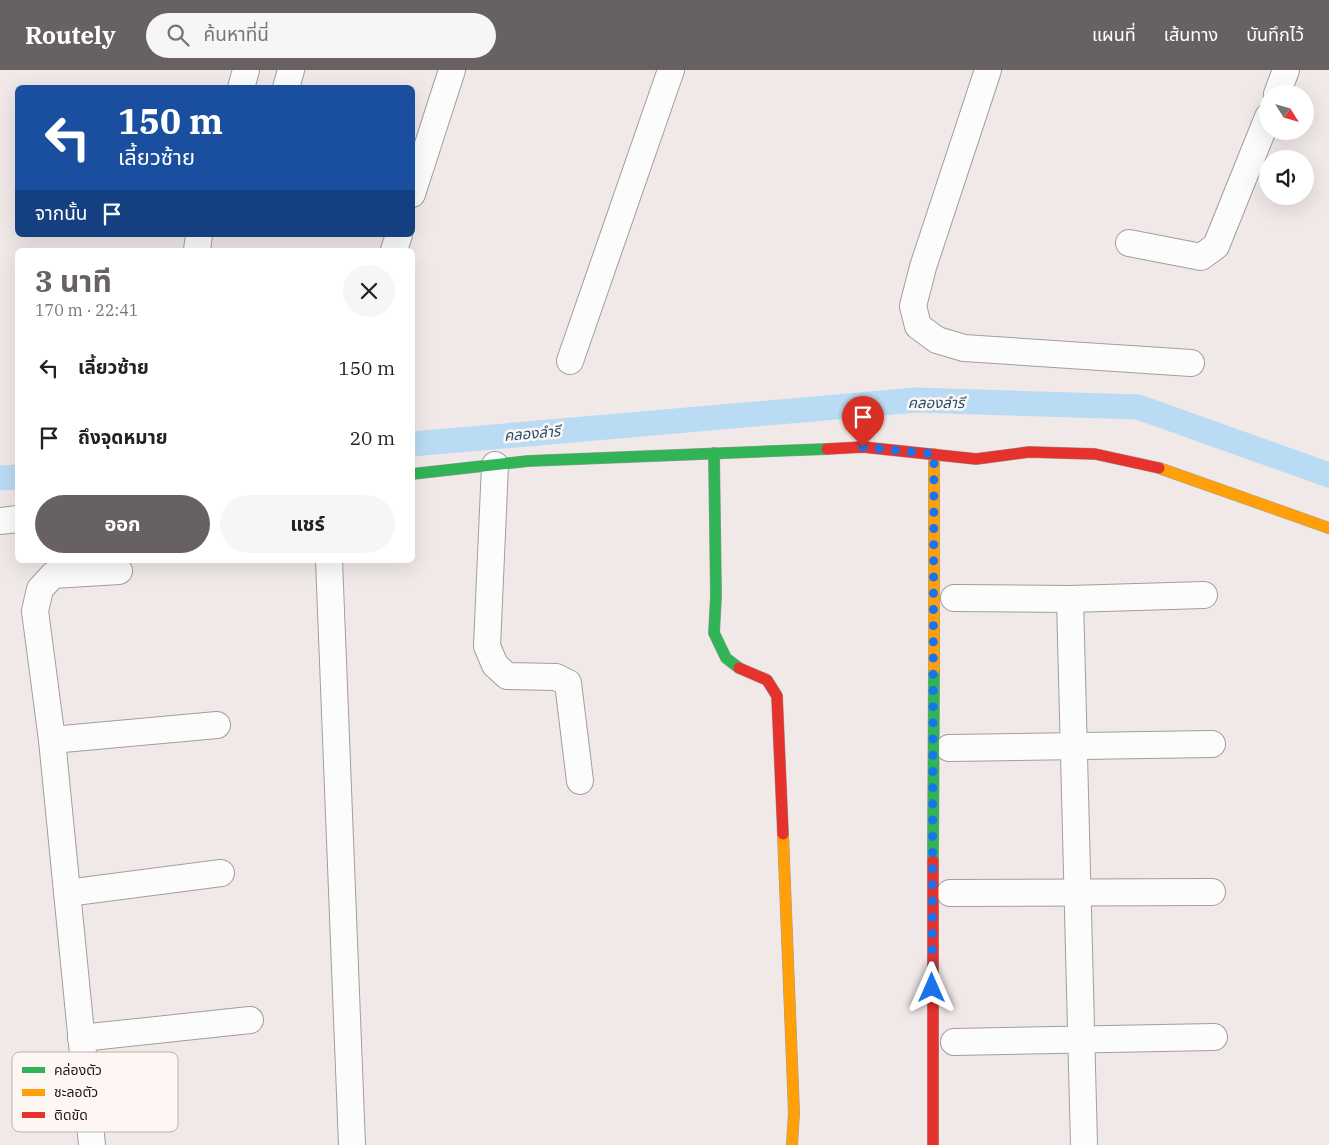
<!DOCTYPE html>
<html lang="th">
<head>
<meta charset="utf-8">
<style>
	:root { --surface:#fff; --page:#f6f6f6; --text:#222; --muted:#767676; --accent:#676261 }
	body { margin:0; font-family:"IBM Plex Serif","Noto Sans Thai",serif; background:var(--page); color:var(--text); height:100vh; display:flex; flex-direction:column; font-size:19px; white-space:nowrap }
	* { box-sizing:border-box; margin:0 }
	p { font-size:16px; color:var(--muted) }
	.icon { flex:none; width:28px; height:28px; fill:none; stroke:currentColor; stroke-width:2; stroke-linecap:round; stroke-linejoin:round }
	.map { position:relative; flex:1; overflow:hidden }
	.panel { position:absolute; left:15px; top:178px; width:400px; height:315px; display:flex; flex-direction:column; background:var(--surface); border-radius:8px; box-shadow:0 5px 20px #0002 }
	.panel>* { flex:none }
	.hud { position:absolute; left:15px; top:15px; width:400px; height:152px; border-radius:8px; box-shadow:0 5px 20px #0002; background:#1a4fa0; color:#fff; overflow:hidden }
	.needle { width:32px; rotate:127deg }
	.fabs { position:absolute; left:1259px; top:15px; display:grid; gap:10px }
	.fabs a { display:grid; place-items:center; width:55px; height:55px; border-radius:50%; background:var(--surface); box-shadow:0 5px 20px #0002; font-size:25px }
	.pin { position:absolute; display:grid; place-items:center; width:42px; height:42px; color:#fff; margin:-51px -21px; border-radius:50% 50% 50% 0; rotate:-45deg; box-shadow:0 0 5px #0007 }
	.pin .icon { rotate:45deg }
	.me { position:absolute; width:55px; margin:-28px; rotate:0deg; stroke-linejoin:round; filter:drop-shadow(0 0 4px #0008) }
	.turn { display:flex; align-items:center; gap:18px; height:105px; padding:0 20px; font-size:22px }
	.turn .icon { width:65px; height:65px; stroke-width:2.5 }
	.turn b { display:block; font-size:35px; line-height:42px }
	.then { display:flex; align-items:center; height:48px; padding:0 20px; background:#0003; gap:10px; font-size:19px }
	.round { display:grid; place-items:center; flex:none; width:52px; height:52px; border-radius:26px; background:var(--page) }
	.head { display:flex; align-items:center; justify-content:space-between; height:85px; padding:0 20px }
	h1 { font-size:30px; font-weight:700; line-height:38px; color:var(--accent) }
	.primary-button { display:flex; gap:10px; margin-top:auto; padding:10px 20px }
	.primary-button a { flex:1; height:58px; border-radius:30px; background:var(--accent); color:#fff; font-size:20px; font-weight:700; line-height:58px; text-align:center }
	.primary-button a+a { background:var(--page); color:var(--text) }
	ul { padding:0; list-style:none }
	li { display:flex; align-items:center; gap:15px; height:70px; padding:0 20px }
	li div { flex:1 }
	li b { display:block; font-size:19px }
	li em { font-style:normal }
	header { display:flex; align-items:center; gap:30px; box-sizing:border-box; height:70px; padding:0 25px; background:var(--accent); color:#fff }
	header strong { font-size:24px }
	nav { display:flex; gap:28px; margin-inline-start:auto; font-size:18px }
	.search { width:350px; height:45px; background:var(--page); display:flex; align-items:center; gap:12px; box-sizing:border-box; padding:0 18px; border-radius:28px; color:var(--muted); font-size:19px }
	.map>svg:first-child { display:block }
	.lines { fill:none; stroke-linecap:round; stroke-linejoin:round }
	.canal { stroke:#b9dbf3; stroke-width:25 }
	.street-casing { stroke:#a29e9d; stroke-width:28 }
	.fast-casing { stroke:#a29e9d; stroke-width:12 }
	.slow-casing { stroke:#a29e9d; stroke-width:12 }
	.jam-casing { stroke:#a29e9d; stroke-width:12 }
	.street { stroke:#fdfcfc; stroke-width:26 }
	.fast { stroke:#30b455; stroke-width:11 }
	.slow { stroke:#ff9f0a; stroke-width:11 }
	.jam { stroke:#e5322d; stroke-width:11 }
	.route { stroke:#1a73e8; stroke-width:9; stroke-dasharray:0 16.2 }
	.labels { text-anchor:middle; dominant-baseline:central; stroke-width:5; stroke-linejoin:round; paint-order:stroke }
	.water-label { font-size:15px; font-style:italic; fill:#1f506e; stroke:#fef6f3 }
	.key { fill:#fef6f3; stroke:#bab4b1; stroke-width:1 }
	.key-label { font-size:14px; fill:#1d1a18 }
</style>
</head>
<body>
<header>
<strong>Routely</strong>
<div class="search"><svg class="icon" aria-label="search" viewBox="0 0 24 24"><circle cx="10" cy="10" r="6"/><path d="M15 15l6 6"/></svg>ค้นหาที่นี่</div>
<nav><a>แผนที่</a><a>เส้นทาง</a><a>บันทึกไว้</a></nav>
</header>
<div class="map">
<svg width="1329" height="1075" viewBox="0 0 1329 1075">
	<rect width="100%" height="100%" fill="#f0e9e8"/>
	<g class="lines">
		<g class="canal">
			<path d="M412 374 916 330 1138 337 1329 405"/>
			<path d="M0 408 18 407"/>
		</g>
		<g class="street-casing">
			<g id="street">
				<path d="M988 0 923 197 913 236 918 256 937 270 964 278 1191 293"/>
				<path d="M241 18 246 0"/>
				<path d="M286 18 291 0"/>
				<path d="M1277 24 1286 0"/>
				<path d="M412 124 452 0"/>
				<path d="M1129 173 1201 187 1216 176 1268 47"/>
				<path d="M197 180 199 165"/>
				<path d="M394 180 399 165"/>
				<path d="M570 291 671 0"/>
				<path d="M495 395 487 576 495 595 507 606 556 607 568 613 580 711"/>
				<path d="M0 451 18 449"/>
				<path d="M329 490 352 1075"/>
				<path d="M954 528 1070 529 1204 525"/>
				<path d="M1070 529 1084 1075"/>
				<path d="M52 670 217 655"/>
				<path d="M949 678 1212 674"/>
				<path d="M67 823 221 803"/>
				<path d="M950 823 1212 822"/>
				<path d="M81 968 250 950"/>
				<path d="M954 972 1214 967"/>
				<path d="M92 1075 52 670 35 541 40 519 53 505 119 501"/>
			</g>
		</g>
		<g class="fast-casing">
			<g id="fast">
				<path d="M714 383 716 526 714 563 726 588 739 598"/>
				<path d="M412 404 528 391 827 379"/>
				<path d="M933 791 934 600"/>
			</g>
		</g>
		<g class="slow-casing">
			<g id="slow">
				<path d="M1159 398 1329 458"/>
				<path d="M934 600V384"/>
				<path d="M783 764 794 1043 792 1075"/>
			</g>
		</g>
		<g class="jam-casing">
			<g id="jam">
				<path d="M827 379 863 377 976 389 1029 382 1095 384 1159 398"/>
				<path d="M739 598 767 610 777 626 783 764"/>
				<path d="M933 1075V791"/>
			</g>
		</g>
		<use href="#street" class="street"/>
		<use href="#fast" class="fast"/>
		<use href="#slow" class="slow"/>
		<use href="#jam" class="jam"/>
	</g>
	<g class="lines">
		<path class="route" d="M863 377 934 384 932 918"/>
	</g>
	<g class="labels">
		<g class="water-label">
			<text x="936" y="332">คลองลำรี</text>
			<text transform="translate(532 363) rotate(-5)">คลองลำรี</text>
		</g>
	</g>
	<rect x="12" y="982" width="166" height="80" rx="8" class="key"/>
	<rect x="22" y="997" width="23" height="6" fill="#30b455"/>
	<rect x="22" y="1019" width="23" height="7" fill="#ff9f0a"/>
	<rect x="22" y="1042" width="23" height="6" fill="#e5322d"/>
	<g class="key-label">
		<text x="54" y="1005">คล่องตัว</text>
		<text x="54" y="1027">ชะลอตัว</text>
		<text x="54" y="1050">ติดขัด</text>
	</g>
</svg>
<div class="fabs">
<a><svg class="needle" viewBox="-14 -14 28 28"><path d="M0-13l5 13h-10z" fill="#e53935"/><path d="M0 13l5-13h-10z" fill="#767676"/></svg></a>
<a><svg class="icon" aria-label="sound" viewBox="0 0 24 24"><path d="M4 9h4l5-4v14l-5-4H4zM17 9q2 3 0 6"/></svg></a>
</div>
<div class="pin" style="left:863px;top:377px;background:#d93025"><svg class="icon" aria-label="arrive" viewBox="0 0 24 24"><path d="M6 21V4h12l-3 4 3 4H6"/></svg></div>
<svg class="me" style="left:932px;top:918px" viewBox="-20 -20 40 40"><path d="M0-17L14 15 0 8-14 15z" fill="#1a73e8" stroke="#fff" stroke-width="4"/></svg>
<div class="hud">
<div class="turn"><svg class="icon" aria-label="left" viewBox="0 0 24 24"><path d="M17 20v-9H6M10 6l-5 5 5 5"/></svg><div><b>150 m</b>เลี้ยวซ้าย</div></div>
<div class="then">จากนั้น<svg class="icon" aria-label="arrive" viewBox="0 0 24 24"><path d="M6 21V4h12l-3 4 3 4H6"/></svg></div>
</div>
<section class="panel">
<div class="head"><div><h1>3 นาที</h1><p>170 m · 22:41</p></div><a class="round"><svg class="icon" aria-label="close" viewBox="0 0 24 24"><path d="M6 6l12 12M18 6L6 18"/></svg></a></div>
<ul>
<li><svg class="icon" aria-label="left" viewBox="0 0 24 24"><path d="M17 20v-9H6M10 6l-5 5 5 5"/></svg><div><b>เลี้ยวซ้าย</b></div><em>150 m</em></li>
<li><svg class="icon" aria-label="arrive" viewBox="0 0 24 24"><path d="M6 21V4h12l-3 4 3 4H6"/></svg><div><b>ถึงจุดหมาย</b></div><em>20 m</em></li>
</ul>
<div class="primary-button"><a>ออก</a><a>แชร์</a></div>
</section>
</div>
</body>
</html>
